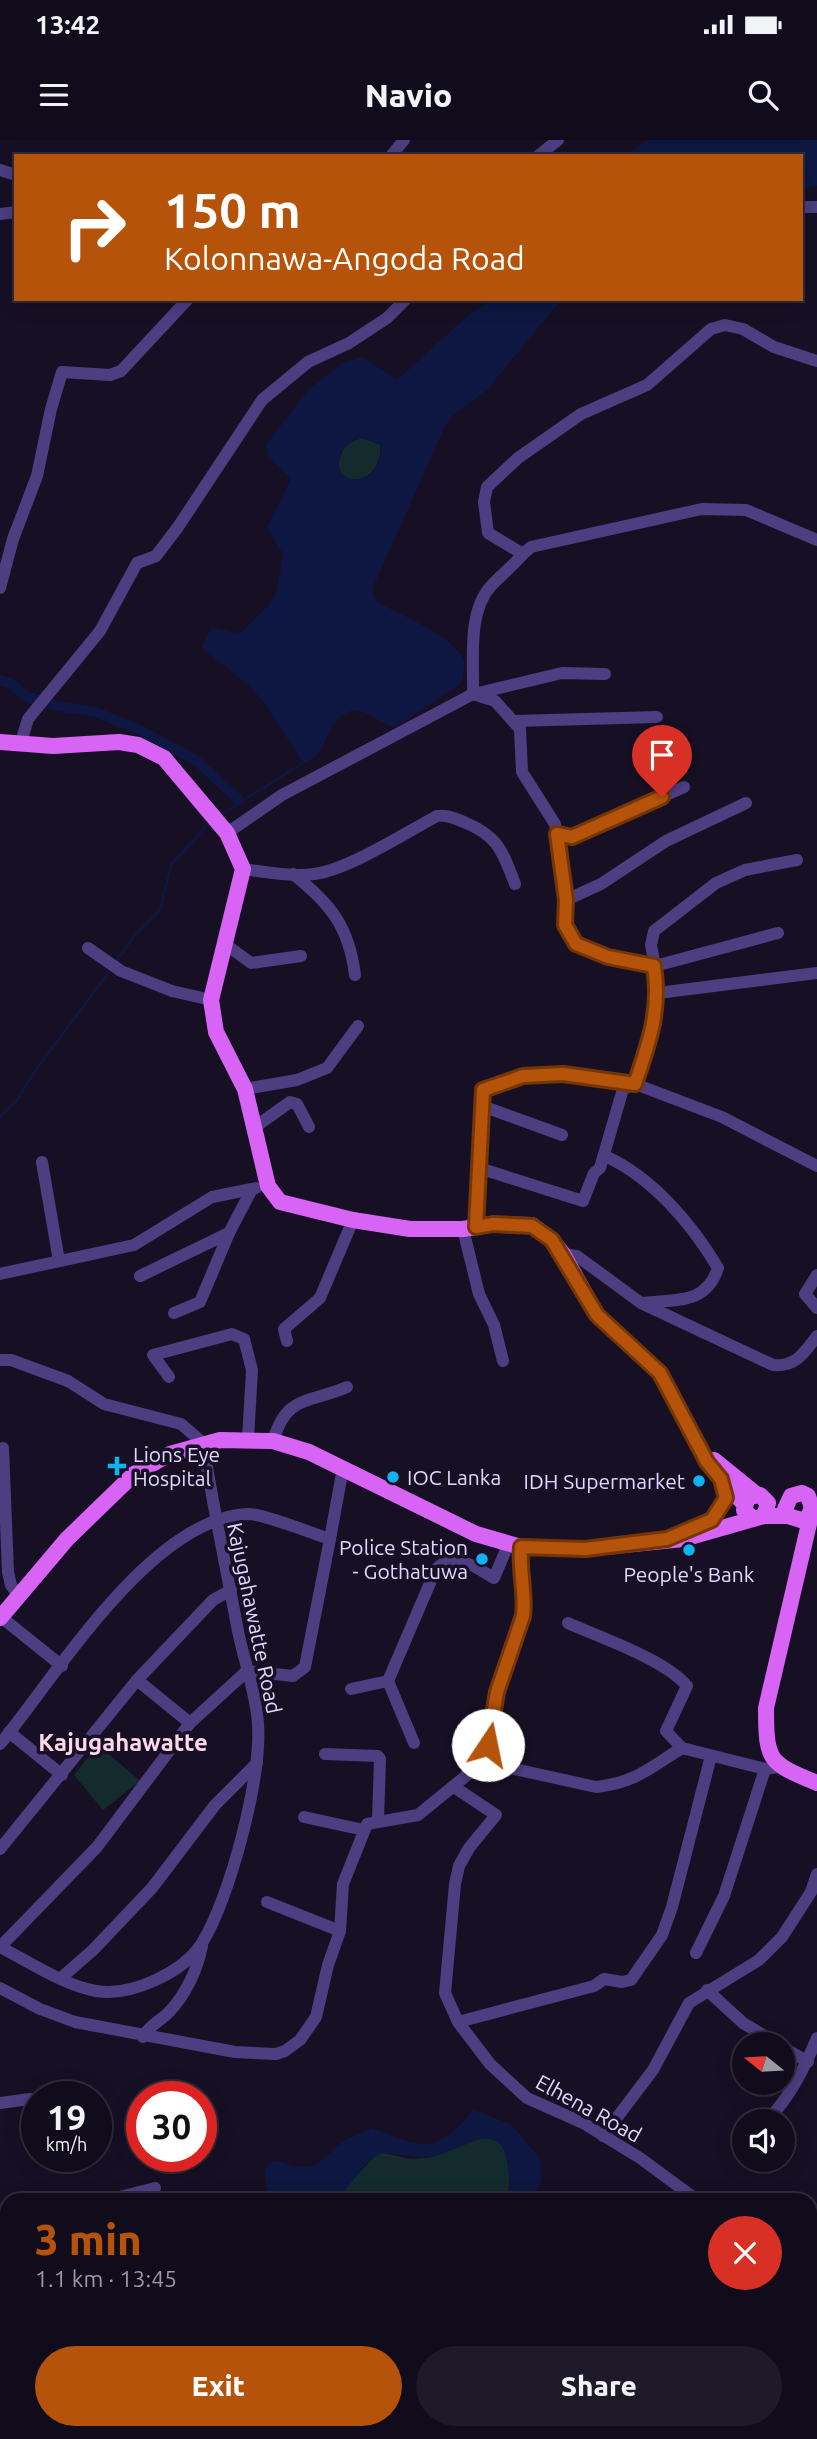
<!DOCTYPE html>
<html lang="en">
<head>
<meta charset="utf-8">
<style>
	:root { --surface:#110c1c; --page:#1e1a29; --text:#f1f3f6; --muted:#9c9ba3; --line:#302c3b; --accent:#b45309 }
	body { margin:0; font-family:Ubuntu,sans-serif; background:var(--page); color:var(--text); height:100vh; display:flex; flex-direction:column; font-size:26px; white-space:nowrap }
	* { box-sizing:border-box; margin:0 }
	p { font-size:23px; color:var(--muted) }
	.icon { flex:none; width:38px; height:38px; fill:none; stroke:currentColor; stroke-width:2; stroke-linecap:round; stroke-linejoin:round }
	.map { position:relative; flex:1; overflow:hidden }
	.side { position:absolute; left:0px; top:2053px; width:817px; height:247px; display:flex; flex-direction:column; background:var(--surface); border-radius:21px 21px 0 0; box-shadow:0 4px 18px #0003,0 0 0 2px var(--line) }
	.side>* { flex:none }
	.hud { position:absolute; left:14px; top:14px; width:789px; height:147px; border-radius:0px; box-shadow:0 4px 18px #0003,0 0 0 2px var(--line); background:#b45309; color:#fff; overflow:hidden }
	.needle { width:46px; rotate:288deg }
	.tools { position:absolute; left:732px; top:1892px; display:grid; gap:14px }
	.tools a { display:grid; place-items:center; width:63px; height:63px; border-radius:50%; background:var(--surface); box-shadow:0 4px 18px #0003,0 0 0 2px var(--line); font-size:35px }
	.speed { position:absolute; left:21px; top:1941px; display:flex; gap:14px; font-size:35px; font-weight:700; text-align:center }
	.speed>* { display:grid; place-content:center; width:91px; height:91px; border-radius:50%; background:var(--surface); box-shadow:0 4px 18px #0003,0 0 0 2px var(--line); line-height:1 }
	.speed small { font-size:18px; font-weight:400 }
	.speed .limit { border:10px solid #d22; background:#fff; color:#111 }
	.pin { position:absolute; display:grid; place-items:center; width:60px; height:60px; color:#fff; margin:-72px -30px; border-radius:50% 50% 50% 0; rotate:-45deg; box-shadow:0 0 7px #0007 }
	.pin .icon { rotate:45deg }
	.me { position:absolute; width:77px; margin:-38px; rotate:11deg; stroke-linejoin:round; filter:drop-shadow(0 0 5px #0008) }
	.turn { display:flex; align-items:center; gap:24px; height:147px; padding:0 35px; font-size:32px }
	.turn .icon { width:91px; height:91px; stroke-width:2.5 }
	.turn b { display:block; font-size:49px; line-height:60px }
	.round { display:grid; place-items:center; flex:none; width:74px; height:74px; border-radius:37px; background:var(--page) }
	.summary { display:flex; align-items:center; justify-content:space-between; height:119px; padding:0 35px }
	h1 { font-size:42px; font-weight:800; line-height:52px; color:var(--accent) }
	.action { display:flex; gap:14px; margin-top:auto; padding:14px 35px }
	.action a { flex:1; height:80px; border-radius:42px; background:var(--accent); color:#fff; font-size:28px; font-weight:800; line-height:80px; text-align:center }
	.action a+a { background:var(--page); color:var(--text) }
	.status { display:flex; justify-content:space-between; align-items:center; height:49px; padding:0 35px; background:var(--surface); direction:ltr }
	.status svg { height:19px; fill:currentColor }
	header { display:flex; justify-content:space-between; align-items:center; height:91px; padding:0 35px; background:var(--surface); font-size:32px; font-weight:800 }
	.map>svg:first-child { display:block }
	.green { fill:#142b2e }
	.water { fill:#0d1741; fill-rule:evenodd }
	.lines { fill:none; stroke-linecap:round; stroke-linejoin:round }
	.stream { stroke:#0d1741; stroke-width:2.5 }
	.canal { stroke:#0d1741; stroke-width:10 }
	.minor { stroke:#4c3e81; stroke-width:12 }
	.major { stroke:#d864f6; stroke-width:16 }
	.route-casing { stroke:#753606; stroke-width:18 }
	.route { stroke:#b45309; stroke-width:12 }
	.poi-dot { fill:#0eb3f0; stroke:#171025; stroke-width:2.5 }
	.labels { text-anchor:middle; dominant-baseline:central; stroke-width:7; stroke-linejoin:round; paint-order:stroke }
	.poi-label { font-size:21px; fill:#e1d6fd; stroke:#171025; text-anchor:start }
	.street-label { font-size:21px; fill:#e1d6fd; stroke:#171025 }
	.quarter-label { font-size:24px; font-weight:bold; fill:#fdd8e9; stroke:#171025 }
</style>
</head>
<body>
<div class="status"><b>13:42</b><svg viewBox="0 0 49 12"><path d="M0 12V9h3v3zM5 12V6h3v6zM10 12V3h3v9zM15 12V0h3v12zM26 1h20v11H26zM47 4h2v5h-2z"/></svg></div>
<header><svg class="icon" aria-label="menu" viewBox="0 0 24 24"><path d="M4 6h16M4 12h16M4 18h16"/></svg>Navio<svg class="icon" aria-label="search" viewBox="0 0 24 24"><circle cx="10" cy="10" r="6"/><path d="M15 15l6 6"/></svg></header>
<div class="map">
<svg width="817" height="2299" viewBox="0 0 817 2299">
	<rect width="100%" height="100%" fill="#171025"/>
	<g class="green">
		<path d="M362 298 380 305C384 348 327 350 341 314 345 304 352 301 362 298Z"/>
		<path d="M98 1605 140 1641 103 1670 74 1635Z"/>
		<path d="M484 1997C489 1999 497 2000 500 2003 512 2014 511 2046 506 2060H340L347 2046 376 2015 383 2013 412 2019 433 2017Z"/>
		<path d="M345 2292 701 2293 698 2299H344Z"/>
	</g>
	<g class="water">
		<path d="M648 0H817V46L802 49V16H624Z"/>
		<path d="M501 159H562L487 250 453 275 445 286 374 445 373 455 377 462C397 473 458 498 464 521 465 527 463 536 462 543L396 587C373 583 362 559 340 577 322 591 329 616 303 623L264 562 246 543 201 507 212 487 235 493 243 491 268 466 277 452 283 414 267 388 291 339 267 314 266 305 307 251 341 224 363 217 397 240 473 171ZM363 298 380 305C385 348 327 350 341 314 345 304 352 300 363 298Z"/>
		<path d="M473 1970 511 1984 541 2020V2042L528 2060H506C511 2045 509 2032 506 2017 497 1977 454 2014 430 2017 417 2019 385 2010 377 2015 368 2020 343 2051 340 2060H268L265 2033 268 2024 278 2021 297 2027 316 2025 345 2000 372 1988C423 2007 435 2017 473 1970Z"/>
	</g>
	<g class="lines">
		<g class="stream">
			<path d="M220 675 303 623"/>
			<path d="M116 822 135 795 160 770 171 725 209 683"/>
			<path d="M0 977 17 960 35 931 112 828"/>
		</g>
		<path class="canal" d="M0 540 10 543 26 556 57 566 95 572 140 590 197 621 239 660"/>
		<g class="minor">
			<path d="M391 16 404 0"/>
			<path d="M538 16 558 0"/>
			<path d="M0 30 16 35"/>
			<path d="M802 67H817"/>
			<path d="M0 74 16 72"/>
			<path d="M523 414 531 407 702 369 746 370 817 400"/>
			<path d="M0 448 13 399 37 336 51 269 62 232 110 235 121 231 188 159"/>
			<path d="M473 554 495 561 520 589 522 632 555 684 566 760 565 785 576 804 609 817 655 826C661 870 649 903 635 944L623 949 600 1028 594 1033 583 1061 479 1028"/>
			<path d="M474 554 562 533 605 534"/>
			<path d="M515 581 657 577"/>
			<path d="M20 605 28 579 100 491 137 423 156 416 178 387 262 260 308 222 349 203 387 178 406 159"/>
			<path d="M227 693 282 655 473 554C474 521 467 472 491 446 501 435 513 426 523 414L488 393 484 362 487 347 518 318 581 274 647 245 711 189 725 185 743 189 774 207 817 221"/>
			<path d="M557 694 572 697 684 647"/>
			<path d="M243 729C266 732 291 737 314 734 348 730 405 693 437 676 448 675 454 678 464 682 498 696 502 710 515 744"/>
			<path d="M293 734C331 764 349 787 355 835"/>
			<path d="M566 760 601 744 666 701 746 663"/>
			<path d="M778 793 655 826 651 805 654 791 716 743 745 730 797 720"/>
			<path d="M225 804 251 823 301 816"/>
			<path d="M88 808 121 831 172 851 211 860"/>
			<path d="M658 853 817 833"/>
			<path d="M245 949 297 940 327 928 358 886"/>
			<path d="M482 966 562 995"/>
			<path d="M255 987 290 962 297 964 309 987"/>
			<path d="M605 1016C652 1037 692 1084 718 1128 706 1165 676 1159 642 1163"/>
			<path d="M42 1022 59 1121"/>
			<path d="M476 1087 483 950 523 936 563 935 635 944 722 977 817 1026"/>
			<path d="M463 1089 479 1154 494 1185 503 1221"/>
			<path d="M563 1114 577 1116 641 1163 773 1225C796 1227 804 1213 817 1196"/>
			<path d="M0 1134 134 1105 212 1057 252 1049"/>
			<path d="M817 1135 805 1154 817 1168"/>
			<path d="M140 1136 229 1093 252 1049 256 1048"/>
			<path d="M174 1173 200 1162 229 1093"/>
			<path d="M287 1201 284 1189 320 1158 353 1080"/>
			<path d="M0 1220H11L68 1241 104 1264 181 1284 203 1303C213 1366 226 1428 238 1491 244 1521 256 1553 258 1584 262 1636 230 1758 202 1803 184 1832 131 1857 96 1851 63 1845 30 1822 0 1807L97 1707 190 1583 247 1531 293 1536 305 1527 330 1399C311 1393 264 1374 248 1374 151 1378 57 1535 0 1604"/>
			<path d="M169 1237 153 1215 232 1194 244 1199 252 1230 248 1299"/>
			<path d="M273 1301C287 1254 308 1264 347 1247"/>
			<path d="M3 1308 8 1432 11 1445 18 1455"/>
			<path d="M330 1399 343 1328"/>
			<path d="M1 1477 62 1526"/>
			<path d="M568 1483C601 1498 664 1519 687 1546L666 1591 682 1608"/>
			<path d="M137 1540 190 1583"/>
			<path d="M388 1541 436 1429C454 1410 475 1427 494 1438L508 1405"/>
			<path d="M351 1549 388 1541 414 1603"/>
			<path d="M9 1592 62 1635"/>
			<path d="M325 1614 378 1616 380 1619 378 1680"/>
			<path d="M483 1622 497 1552 523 1476C526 1454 519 1432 521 1407"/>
			<path d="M454 1647 496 1675 469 1708 459 1726 455 1744 445 1853 458 1882 490 1924 527 1958 583 1983 640 2018 697 2060"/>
			<path d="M304 1677 364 1690"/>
			<path d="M0 1709 137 1540 213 1460 231 1450"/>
			<path d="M267 1762 340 1791"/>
			<path d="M696 1813 724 1756 765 1629"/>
			<path d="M61 1838 93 1810 152 1748 215 1665 257 1623"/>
			<path d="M0 1848 40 1869 75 1882 235 1912 276 1914 285 1911 300 1900 316 1877 328 1825 340 1791 343 1744 367 1684 418 1675 483 1622 596 1647C637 1642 649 1628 682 1608L765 1629 778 1627"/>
			<path d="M707 1850 743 1883 778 1904"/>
			<path d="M458 1882 594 1846 604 1839 622 1842 631 1840 662 1795 672 1767 711 1616"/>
			<path d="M143 1897C150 1884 161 1881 170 1871 186 1854 198 1828 202 1806"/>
			<path d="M782 1907 808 1922"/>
			<path d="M0 1963 30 1959"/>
			<path d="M766 1981C789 1960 805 1927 817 1898"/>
			<path d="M603 1996 653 1930 689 1863 759 1820 782 1797 811 1752 817 1734"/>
			<path d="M108 2060 155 2048"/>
			<path d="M6 2109 7 2090"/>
			<path d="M810 2157 817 2162"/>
			<path d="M812 2219 817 2220"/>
			<path d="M0 2257 7 2260"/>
			<path d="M0 2279 7 2281"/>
			<path d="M49 2292 73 2299"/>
			<path d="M188 2292V2299"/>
			<path d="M808 2299 809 2292"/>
		</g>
		<g class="major">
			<path d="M0 602 53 606 119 602 138 605 164 618 227 693 243 729 211 860 216 892 245 949 268 1046 280 1062 353 1080 410 1089H463L493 1084 532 1085 552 1100 563 1114 597 1175 660 1233 707 1322 744 1364"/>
			<path d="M714 1320 756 1354"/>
			<path d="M812 1371 766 1568C766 1622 769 1623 817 1643"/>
			<path d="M764 1376H788L801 1380 808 1377 812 1368 808 1356 802 1353 791 1356 785 1369 788 1376"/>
			<path d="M712 1380 726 1358 721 1339"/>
			<path d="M0 1478 67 1399 134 1334 170 1314 220 1300 273 1301 309 1312 476 1394 521 1407 585 1409 683 1399 764 1376 768 1363 760 1355 748 1357 744 1370 752 1378"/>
		</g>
	</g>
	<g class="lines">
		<g class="route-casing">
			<path id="route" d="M488 1605 497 1552 523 1476C526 1454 519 1432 521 1407L585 1409 667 1399 712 1380 726 1358 721 1339 707 1322 660 1233 597 1175 552 1100 532 1086 493 1084 476 1087 483 950 523 936 563 934 635 944C649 903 661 870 654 826L608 817 576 804 565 785 566 760 557 694 572 697 662 657"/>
		</g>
		<use href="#route" class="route"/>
	</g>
	<g class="poi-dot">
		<path d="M113.5 1315.5h7v7h7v7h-7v7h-7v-7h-7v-7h7z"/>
		<circle cx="393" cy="1337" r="7"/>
		<circle cx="699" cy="1341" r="7"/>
		<circle cx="689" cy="1410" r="7"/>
		<circle cx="482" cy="1419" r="7"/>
	</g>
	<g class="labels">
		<g class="poi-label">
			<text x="133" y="1314">Lions Eye<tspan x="133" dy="24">Hospital</tspan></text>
			<text x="407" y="1337">IOC Lanka</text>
			<text x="685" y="1341" text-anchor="end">IDH Supermarket</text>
			<text x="468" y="1407" text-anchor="end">Police Station<tspan x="468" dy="24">- Gothatuwa</tspan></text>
			<text x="689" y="1434" text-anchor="middle">People's Bank</text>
		</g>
		<g class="street-label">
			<text transform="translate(255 1478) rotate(78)">Kajugahawatte Road</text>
			<text transform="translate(589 1968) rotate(29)">Elhena Road</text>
		</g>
		<g class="quarter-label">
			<text x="123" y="1602">Kajugahawatte</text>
		</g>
	</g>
</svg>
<div class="tools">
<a><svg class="needle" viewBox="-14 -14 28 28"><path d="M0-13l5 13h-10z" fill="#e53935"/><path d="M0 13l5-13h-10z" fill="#9c9ba3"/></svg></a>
<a><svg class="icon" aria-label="sound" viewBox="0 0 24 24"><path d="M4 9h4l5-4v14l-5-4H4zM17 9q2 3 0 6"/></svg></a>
</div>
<div class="speed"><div>19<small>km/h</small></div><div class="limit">30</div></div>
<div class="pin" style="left:662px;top:657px;background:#d93025"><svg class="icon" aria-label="arrive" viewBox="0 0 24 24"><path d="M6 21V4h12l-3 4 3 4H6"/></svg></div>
<svg class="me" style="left:488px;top:1605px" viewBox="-20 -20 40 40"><circle r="19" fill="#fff"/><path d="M0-13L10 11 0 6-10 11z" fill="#b45309"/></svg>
<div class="hud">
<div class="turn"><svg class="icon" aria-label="right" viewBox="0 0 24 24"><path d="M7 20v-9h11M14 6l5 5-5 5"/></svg><div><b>150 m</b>Kolonnawa-Angoda Road</div></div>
</div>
<section class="side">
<div class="summary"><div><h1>3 min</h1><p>1.1 km · 13:45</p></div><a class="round" style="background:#d93025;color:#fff"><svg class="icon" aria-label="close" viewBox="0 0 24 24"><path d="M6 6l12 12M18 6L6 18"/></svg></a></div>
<div class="action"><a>Exit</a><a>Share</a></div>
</section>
</div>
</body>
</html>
